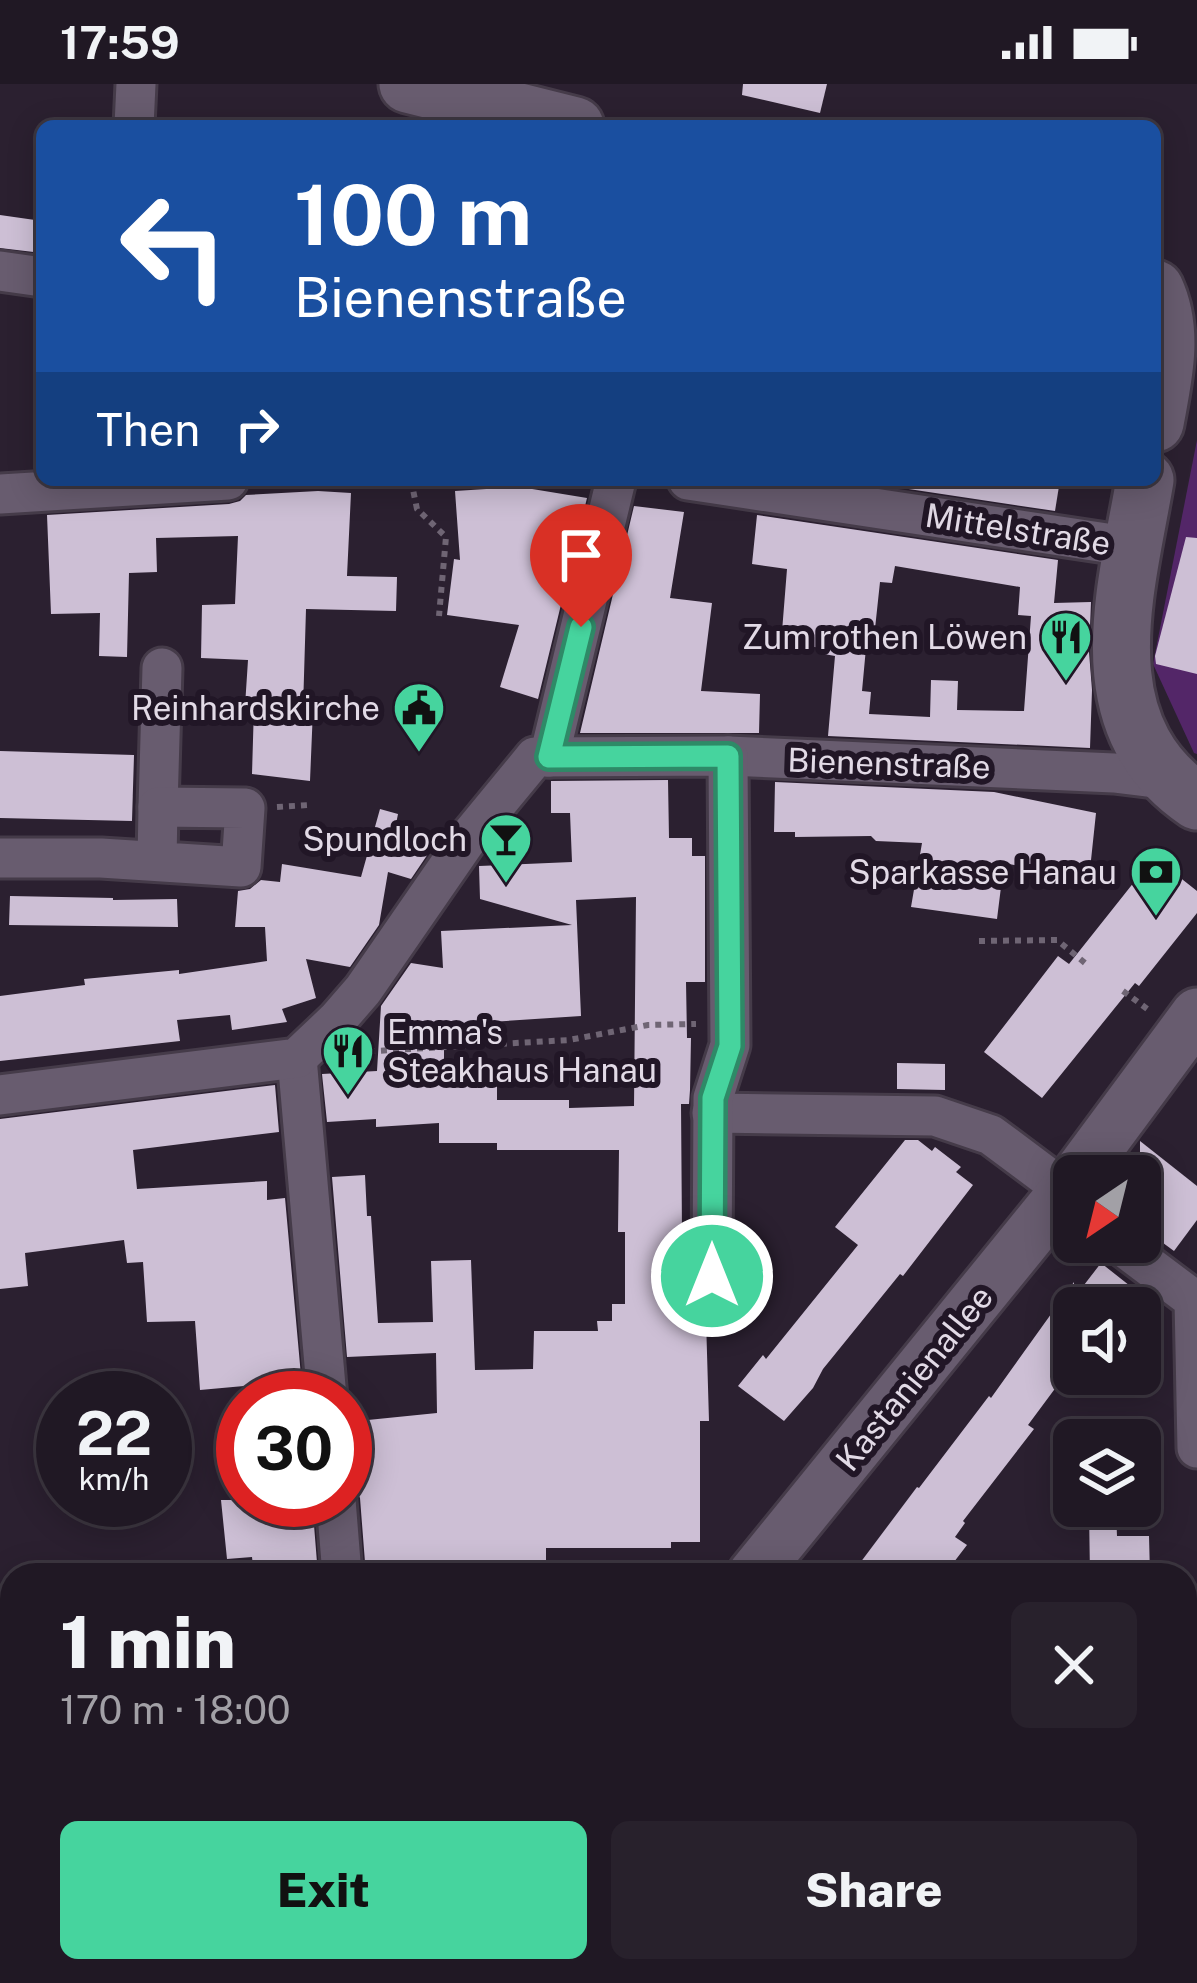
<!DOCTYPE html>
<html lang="en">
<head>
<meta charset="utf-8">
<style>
	:root { --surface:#201824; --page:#28212c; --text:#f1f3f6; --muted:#a2a0a6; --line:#3d3741; --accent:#46d49e }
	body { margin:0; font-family:"Public Sans",sans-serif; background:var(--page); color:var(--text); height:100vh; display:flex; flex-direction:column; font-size:45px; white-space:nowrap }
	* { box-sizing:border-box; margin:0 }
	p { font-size:39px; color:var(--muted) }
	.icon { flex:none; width:66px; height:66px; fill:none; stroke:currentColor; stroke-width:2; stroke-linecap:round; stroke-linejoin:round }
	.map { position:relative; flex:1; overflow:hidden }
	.details { position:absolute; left:0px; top:1479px; width:1197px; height:420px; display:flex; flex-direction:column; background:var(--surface); border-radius:36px 36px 0 0; box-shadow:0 6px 30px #0003,0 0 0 3px var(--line) }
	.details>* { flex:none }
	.guide { position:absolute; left:36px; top:36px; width:1125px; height:366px; border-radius:18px; box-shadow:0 6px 30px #0003,0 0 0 3px var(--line); background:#1a4fa0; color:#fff; overflow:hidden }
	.needle { width:78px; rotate:215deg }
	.tools { position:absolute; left:1053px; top:1071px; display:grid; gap:24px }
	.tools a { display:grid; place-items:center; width:108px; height:108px; border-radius:18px; background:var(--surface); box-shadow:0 6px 30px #0003,0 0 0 3px var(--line); font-size:60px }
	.speed { position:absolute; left:36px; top:1287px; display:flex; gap:24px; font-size:60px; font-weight:700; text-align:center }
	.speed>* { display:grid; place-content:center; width:156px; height:156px; border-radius:50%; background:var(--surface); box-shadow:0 6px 30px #0003,0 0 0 3px var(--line); line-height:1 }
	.speed small { font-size:30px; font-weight:400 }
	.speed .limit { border:18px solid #d22; background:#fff; color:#111 }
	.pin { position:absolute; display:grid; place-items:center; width:102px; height:102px; color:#fff; margin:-123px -51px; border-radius:50% 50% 50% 0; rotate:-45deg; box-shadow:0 0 12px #0007 }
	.pin .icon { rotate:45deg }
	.me { position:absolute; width:132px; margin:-66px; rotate:0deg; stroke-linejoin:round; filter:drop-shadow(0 0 9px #0008) }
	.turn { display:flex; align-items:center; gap:42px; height:252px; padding:0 60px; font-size:54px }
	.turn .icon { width:156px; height:156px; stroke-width:2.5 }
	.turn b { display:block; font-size:84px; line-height:102px }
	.then { display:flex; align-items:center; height:114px; padding:0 60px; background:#0003; gap:24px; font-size:45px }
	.round { display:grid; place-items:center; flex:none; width:126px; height:126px; border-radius:18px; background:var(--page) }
	.summary { display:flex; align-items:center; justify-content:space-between; height:204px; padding:0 60px }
	h1 { font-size:72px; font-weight:800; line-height:90px }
	.button { display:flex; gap:24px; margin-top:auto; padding:24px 60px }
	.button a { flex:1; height:138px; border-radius:18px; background:var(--accent); color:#111; font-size:48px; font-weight:800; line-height:138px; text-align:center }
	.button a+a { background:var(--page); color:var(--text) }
	.status { display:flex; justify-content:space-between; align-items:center; height:84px; padding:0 60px; background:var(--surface); direction:ltr }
	.status svg { height:33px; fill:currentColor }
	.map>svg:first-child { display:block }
	.green { fill:#532668 }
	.building { fill:#cdbfd5; fill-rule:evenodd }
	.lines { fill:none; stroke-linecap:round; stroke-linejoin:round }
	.minor-casing { stroke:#453b49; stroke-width:45 }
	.tertiary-casing { stroke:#453b49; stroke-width:57 }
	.secondary-casing { stroke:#453b49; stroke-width:63 }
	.path { stroke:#6f6574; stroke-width:6; stroke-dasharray:6 6; stroke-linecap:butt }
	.minor { stroke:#685c6f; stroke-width:39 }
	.tertiary { stroke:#685c6f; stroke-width:51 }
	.secondary { stroke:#685c6f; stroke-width:57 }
	.route-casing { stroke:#2e8a67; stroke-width:30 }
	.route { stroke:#46d49e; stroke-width:21 }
	.labels { text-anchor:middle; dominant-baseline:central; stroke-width:12; stroke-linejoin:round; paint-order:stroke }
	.street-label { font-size:33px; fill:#e2dae6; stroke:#211626 }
	.poi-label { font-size:33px; fill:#e2dae6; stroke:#211626; text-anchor:end }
</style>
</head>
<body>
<div class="status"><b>17:59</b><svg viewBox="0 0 49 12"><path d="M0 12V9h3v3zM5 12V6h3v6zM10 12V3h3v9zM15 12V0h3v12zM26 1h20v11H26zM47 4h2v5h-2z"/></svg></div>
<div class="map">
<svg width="1197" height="1899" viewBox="0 0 1197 1899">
	<rect width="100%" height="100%" fill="#2b2030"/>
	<path class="green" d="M1197 356V670L1194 669 1153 580Z"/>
	<g class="building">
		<path d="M743 0H827L820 29 742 11Z"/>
		<path d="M0 131 42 137V169L0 164Z"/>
		<path d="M849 396H1060L1055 427Z"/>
		<path d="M520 403 587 414 538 615 500 603 519 541 447 531 454 475 460 476 455 407Z"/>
		<path d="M318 407 351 409 347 492 397 493 396 527 306 525 303 625H313L310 697 252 690 254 622H245L248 576 201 574 202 521 235 520 238 452 156 454 157 488 129 489 127 573 99 572 100 529 51 530 47 431 229 420 240 417 246 411Z"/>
		<path d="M634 422 684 428 670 514 712 519 701 607 760 610 759 649H580Z"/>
		<path d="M757 431 1058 476 1054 519 1091 518 1089 568 1092 606 1090 664 828 652 835 572 824 570 825 564 781 560 787 485 752 480ZM895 482 1020 503 1018 531 1031 532 1024 627 957 626 958 597 931 596 930 633 869 630 871 608 862 607 867 553 874 554 880 498 892 499Z"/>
		<path d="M1186 453 1197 454V590L1156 580 1155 572Z"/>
		<path d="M0 667 134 671 132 737 0 734Z"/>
		<path d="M668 696 669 754H692V772H705V898H686L687 954H691L690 1006 689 1020H681L682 1149H678V1211H691V1235H706L709 1337H700V1458H671V1464H546V1491H366L360 1414 354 1400 348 1338 437 1329 436 1269 347 1273 332 1093 365 1091 367 1132H371L378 1239 433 1238 431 1177 471 1176 475 1286 533 1285 534 1247H598L597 1237H612V1220H625V1148H618L619 1066H497V1059H439V1039L376 1043V1035L327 1038 322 990 377 987 381 922 411 879 443 884 441 847 572 841 480 815 479 782 572 778 570 729H551V697ZM636 813 634 1022 569 1024V1016H497V998L444 999V941L581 932 576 816Z"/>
		<path d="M775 698 994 708 1096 729 1089 795 1004 779 997 835 911 823 922 759 876 757 871 752 795 753V748H774Z"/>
		<path d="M380 725 398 730 394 750 434 761 411 795 388 788 379 841 350 883 306 875 316 914 282 925 287 938 232 946 230 931 177 936 180 957 0 977V912L85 901 84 895 179 886V890L267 877 265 843H235L238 807 250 805 261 796 280 798 282 780 361 793Z"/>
		<path d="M1154 773 1197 807V829L1139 902 1135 899 1042 1014 984 968 1058 872 1069 880Z"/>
		<path d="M10 812 113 814V816L177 815 178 843 9 841Z"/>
		<path d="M897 979 945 980V1006L897 1005Z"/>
		<path d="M275 1001 279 1048 133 1066 137 1105 267 1097V1116L285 1114 303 1314H245L244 1302 200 1306 195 1237 147 1238 143 1178 127 1179 124 1156 25 1169 28 1202 0 1205V1035Z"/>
		<path d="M905 1056H918L932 1067 935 1063 961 1083 956 1088 973 1101 903 1192 900 1190 823 1285 813 1304 784 1337 738 1302 763 1271 766 1275 858 1161 835 1143Z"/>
		<path d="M1140 1057 1197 1102V1136L1174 1167 1140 1142Z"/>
		<path d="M1101 1179 1158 1224H1074V1279L1028 1341 1034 1345 963 1437 965 1439 955 1453 967 1461 944 1491H851L917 1403 919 1404 989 1312 991 1314 1074 1198V1214Z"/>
		<path d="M221 1416H312L318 1491H254L252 1473 227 1475Z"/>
		<path d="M1089 1427H1116L1117 1452H1149L1150 1491H1090Z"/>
	</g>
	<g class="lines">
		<g class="minor-casing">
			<g id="minor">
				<path d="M134 42 136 0"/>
				<path d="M0 187 42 193"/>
				<path d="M688 396 1133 463"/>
				<path d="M0 410 228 396"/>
				<path d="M549 673 616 396"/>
				<path d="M158 723 162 584"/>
				<path d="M0 774H101L241 783 245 724 158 723 157 777"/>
				<path d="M297 974 327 1314"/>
				<path d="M0 1011 297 974 337 936 363 906 466 757 535 673 728 672 1114 689 1171 696"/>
				<path d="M712 1029 935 1032 991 1051 1066 1107"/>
				<path d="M1117 1158 1194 1216 1197 1364"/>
				<path d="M712 1192 713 1014 730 961 728 672"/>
				<path d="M336 1416 342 1491"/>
				<path d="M1185 1598 1190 1591 1197 1564"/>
				<path d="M0 1695 12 1694"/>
				<path d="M1185 1738H1192"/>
				<path d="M373 1887 374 1899"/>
			</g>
		</g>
		<g class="tertiary-casing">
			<g id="tertiary">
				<path d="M1077 1092 1197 930"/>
				<path d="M753 1491 1074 1096"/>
				<path d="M421 1899 430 1887"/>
			</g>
		</g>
		<g class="secondary-casing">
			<g id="secondary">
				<path d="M408 0 575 42"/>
				<path d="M1155 205C1175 248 1163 295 1155 339"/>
				<path d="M1145 396C1126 507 1084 641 1197 717"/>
			</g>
		</g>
		<g class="path">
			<path d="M411 396 417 425 446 453 439 532"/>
			<path d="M277 723 309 721"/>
			<path d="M979 857 1057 856 1085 879"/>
			<path d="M1123 907 1150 927"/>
			<path d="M357 968 569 956 648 941 696 940"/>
		</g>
		<use href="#minor" class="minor"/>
		<use href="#tertiary" class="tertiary"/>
		<use href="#secondary" class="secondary"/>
	</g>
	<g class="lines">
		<g class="route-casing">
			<path id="route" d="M581 543 549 673 728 672 730 962 713 1014 712 1192"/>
		</g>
		<use href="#route" class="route"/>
	</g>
	<defs>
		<g id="restaurant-pin" transform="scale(2.7)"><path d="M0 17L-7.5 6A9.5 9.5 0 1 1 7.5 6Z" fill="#46d49e" stroke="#211626"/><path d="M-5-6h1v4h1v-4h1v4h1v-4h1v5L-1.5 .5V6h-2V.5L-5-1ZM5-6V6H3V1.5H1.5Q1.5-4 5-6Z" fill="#111"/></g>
		<g id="civic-pin" transform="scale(2.7)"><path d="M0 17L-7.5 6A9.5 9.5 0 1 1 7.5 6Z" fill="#46d49e" stroke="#211626"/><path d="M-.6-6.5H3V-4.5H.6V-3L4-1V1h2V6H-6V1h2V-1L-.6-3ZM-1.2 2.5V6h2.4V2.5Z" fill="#111"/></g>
		<g id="bar-pin" transform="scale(2.7)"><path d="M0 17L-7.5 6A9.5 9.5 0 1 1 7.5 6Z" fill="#46d49e" stroke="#211626"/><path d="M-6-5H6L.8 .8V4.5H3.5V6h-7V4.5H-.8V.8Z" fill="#111"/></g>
		<g id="bank-pin" transform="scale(2.7)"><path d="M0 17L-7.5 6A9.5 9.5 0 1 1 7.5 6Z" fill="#46d49e" stroke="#211626"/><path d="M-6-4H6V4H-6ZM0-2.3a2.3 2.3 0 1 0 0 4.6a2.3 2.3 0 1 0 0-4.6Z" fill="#111"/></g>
	</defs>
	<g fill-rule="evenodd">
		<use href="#restaurant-pin" x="1066" y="553"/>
		<use href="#civic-pin" x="419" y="624"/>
		<use href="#bar-pin" x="506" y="755"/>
		<use href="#bank-pin" x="1156" y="788"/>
		<use href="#restaurant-pin" x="348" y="967"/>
	</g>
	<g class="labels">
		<g class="street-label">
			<text transform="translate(1018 445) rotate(9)">Mittelstraße</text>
			<text transform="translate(889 679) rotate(2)">Bienenstraße</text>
			<text transform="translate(914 1294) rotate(-51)">Kastanienallee</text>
		</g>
		<g class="poi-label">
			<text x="1027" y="553">Zum rothen Löwen</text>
			<text x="380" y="624">Reinhardskirche</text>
			<text x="467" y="755">Spundloch</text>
			<text x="1117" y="788">Sparkasse Hanau</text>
			<text x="387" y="948" text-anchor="start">Emma's<tspan x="387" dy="38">Steakhaus Hanau</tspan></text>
		</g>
	</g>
</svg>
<div class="tools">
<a><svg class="needle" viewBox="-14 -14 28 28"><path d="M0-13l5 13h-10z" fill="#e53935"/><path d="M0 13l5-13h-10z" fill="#a2a0a6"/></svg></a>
<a><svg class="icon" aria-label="sound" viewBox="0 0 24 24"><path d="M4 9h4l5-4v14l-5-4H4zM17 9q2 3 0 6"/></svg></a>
<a><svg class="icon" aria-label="layers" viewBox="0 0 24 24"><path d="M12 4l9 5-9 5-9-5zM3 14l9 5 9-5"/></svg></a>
</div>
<div class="speed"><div>22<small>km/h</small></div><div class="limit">30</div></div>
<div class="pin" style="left:581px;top:543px;background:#d93025"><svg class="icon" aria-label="arrive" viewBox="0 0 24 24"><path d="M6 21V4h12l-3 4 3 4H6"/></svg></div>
<svg class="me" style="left:712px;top:1192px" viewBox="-20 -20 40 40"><circle r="17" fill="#46d49e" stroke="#fff" stroke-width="3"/><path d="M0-11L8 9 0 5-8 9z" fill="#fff"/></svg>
<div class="guide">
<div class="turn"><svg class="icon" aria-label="left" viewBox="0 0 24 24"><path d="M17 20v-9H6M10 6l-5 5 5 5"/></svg><div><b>100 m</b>Bienenstraße</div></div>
<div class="then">Then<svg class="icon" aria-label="right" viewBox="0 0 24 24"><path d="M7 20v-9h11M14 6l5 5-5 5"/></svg></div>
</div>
<section class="details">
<div class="summary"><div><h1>1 min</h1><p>170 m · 18:00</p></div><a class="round"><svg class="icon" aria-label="close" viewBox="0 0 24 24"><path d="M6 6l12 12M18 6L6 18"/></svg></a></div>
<div class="button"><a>Exit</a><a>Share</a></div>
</section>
</div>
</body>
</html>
